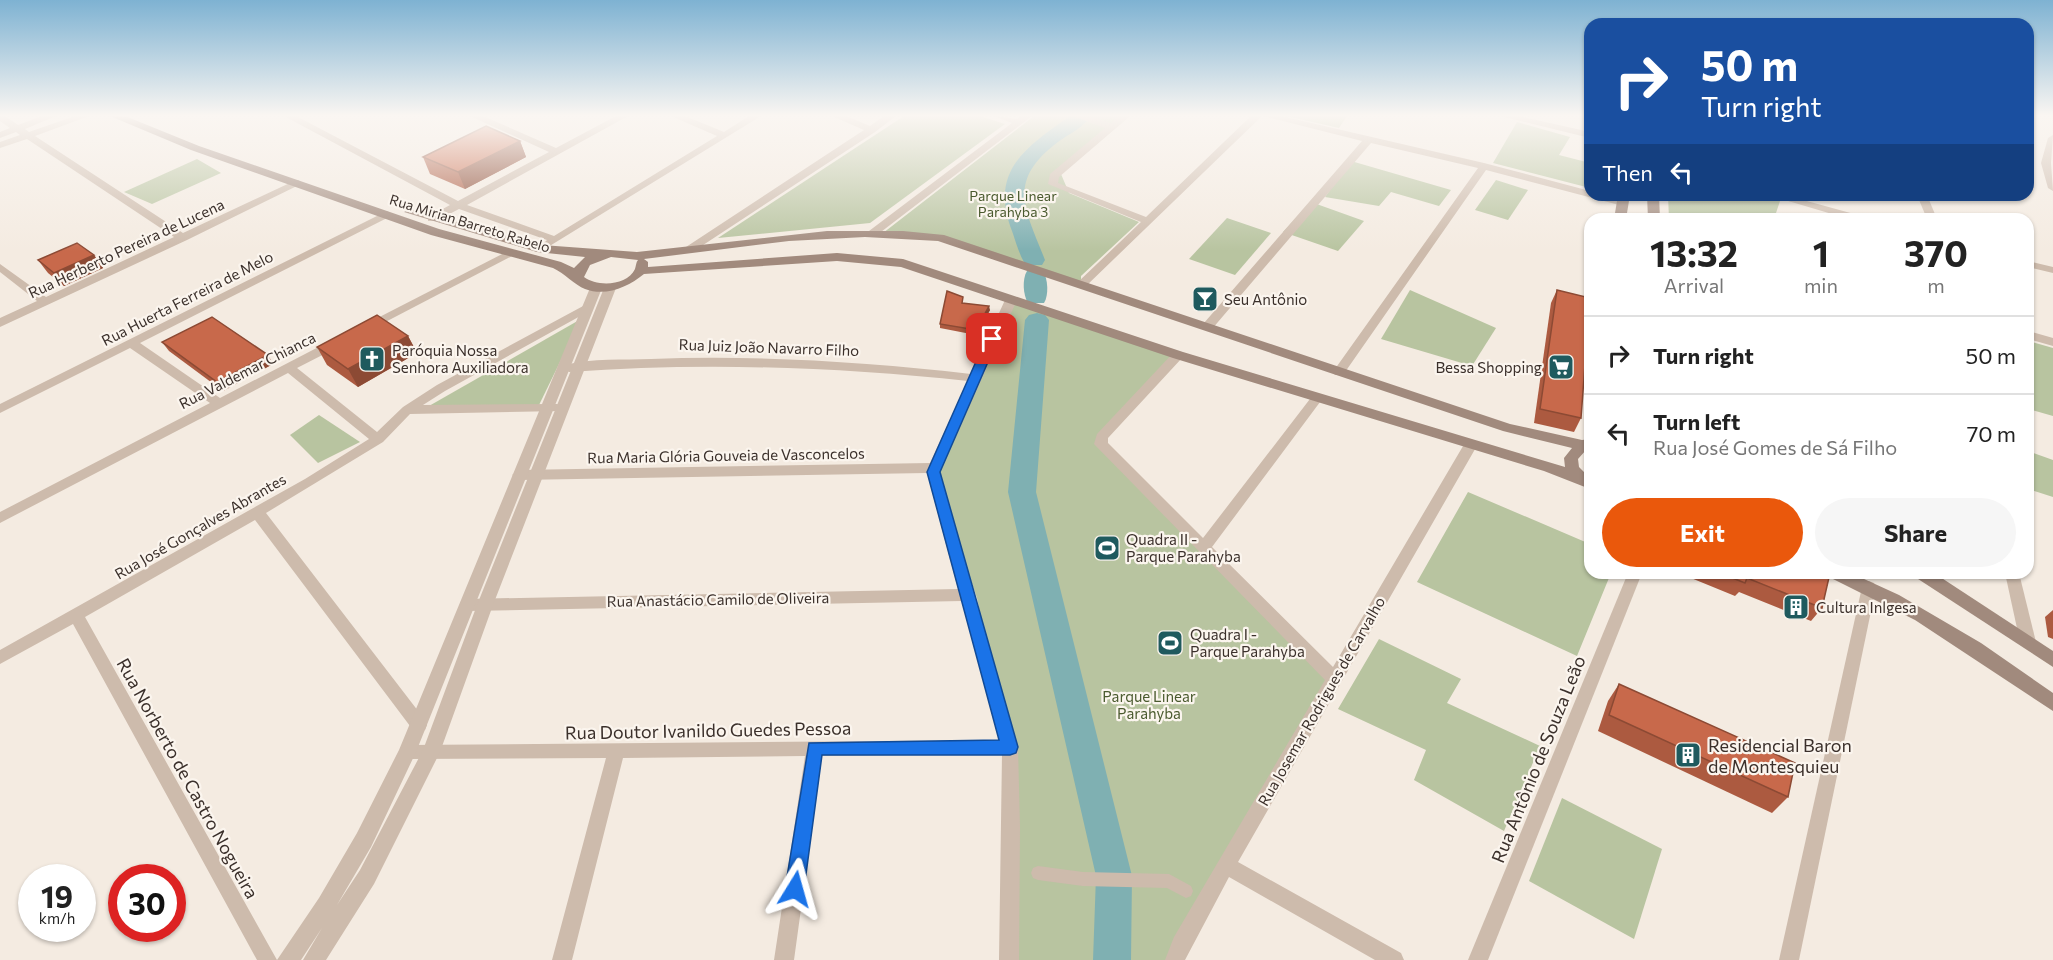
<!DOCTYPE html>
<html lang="en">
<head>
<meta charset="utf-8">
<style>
	:root { --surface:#fff; --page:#f6f6f6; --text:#222; --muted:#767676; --line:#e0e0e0; --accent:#ea580c }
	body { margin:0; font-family:Commissioner,sans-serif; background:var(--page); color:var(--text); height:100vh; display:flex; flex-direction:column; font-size:22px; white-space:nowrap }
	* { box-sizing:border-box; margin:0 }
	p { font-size:20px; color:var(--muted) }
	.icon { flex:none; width:33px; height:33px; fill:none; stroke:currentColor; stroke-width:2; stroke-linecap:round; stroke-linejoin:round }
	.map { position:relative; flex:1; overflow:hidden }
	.panel { position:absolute; left:1584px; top:213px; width:450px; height:366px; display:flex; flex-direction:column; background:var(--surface); border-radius:18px; box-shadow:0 2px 4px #0004 }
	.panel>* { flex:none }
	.top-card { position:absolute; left:1584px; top:18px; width:450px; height:183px; border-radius:18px; box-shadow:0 2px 4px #0004; background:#1a4fa0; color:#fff; overflow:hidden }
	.speed { position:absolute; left:18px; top:864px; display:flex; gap:12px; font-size:30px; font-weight:700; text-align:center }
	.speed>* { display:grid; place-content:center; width:78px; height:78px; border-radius:50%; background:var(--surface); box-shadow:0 2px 4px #0004; line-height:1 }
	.speed small { font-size:15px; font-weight:400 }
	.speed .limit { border:9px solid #d22; background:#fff; color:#111 }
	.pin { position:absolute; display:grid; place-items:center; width:51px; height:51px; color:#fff; margin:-26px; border-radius:12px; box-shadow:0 3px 9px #0006 }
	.me { position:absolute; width:66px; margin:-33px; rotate:8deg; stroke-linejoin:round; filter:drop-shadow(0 0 4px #0008) }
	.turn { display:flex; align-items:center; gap:21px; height:126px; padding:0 18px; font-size:27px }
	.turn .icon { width:78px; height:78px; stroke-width:2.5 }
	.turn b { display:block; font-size:42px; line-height:51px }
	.then { display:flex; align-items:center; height:57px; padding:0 18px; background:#0003; gap:12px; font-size:22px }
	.eta { display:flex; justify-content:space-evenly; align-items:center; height:102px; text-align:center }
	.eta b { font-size:36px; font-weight:700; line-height:42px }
	.primary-button { display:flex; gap:12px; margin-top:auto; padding:12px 18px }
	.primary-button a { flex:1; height:69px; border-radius:36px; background:var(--accent); color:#fff; font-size:24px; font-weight:700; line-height:69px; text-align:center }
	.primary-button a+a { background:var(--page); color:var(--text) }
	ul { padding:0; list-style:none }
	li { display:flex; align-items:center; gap:18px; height:78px; padding:0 18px; border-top:2px solid var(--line) }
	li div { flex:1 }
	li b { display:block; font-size:22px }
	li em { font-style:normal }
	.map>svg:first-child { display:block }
	.green { fill:#b8c4a0 }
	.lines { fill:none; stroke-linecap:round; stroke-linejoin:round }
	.river { fill:#7fb0b2; fill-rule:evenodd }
	.pedestrian { fill:#cdbbac; fill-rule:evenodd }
	.minor { fill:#cdbbac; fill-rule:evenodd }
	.tertiary { fill:#cdbbac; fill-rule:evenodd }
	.secondary { fill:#a18a7d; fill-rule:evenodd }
	.wall { fill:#ac5a40 }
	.shaded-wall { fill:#8c4a34 }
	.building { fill:#c8694b; stroke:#8c4a34; stroke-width:1.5 }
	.route { fill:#1a73e8; stroke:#114b97; stroke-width:1.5 }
	.labels { text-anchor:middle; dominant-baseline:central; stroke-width:4.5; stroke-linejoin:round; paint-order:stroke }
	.far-park-label { font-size:14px; fill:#4a5a2e; stroke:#fbf5ee }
	.far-street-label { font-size:14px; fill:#3b302b; stroke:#fbf5ee }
	.street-label { font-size:15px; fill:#3b302b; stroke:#fbf5ee }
	.poi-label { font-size:15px; fill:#3b302b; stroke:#fbf5ee; text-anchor:start }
	.park-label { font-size:15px; fill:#4a5a2e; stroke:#fbf5ee }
	.near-street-label { font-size:18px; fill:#3b302b; stroke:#fbf5ee }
	.near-poi-label { font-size:18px; fill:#3b302b; stroke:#fbf5ee; text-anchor:start }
</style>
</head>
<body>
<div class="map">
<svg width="2053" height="960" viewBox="0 0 2053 960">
	<rect width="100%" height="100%" fill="#f4ebe1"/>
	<g class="green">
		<path d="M904 116H980L1005 124 870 223 718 238Z"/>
		<path d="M1034 116H1130L1061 174 1069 193 1139 222 1081 276V285L948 240 883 233Z"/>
		<path d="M1286 116H1347L1339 128Z"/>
		<path d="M1517 122 1570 137 1559 155 1590 163V188L1493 163Z"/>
		<path d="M197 159 221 173 152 204 124 192Z"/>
		<path d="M1351 161 1451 190 1439 206 1391 192 1379 206 1325 197Z"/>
		<path d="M1496 180 1528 190 1508 220 1475 210Z"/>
		<path d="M1668 195H1757L1780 201 1774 219H1669Z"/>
		<path d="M1311 202 1364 221 1338 251 1283 232Z"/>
		<path d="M1227 218 1271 233 1235 275 1189 259Z"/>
		<path d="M1410 290 1496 328 1472 366 1381 339Z"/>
		<path d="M1013 301 1175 354 1095 443 1336 682 1172 960H1007L1008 752 977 598 933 471Z"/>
		<path d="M581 319 539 405 422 410Z"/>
		<path d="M2028 341 2053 348V416L2028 409Z"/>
		<path d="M319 415 360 442 318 463 290 435Z"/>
		<path d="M2028 451 2053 460V497L2028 489Z"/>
		<path d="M1468 492 1590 544V573H1611L1577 656 1417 582Z"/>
		<path d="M1379 639 1461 679 1447 703 1540 746 1504 831 1414 780 1426 750 1338 709Z"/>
		<path d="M1562 798 1662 849 1634 939 1529 881Z"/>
	</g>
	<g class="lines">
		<g class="river">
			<path d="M1070 116H1091C1084 127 1069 134 1058 142 1006 181 1025 209 1045 260L1042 265H1026C1019 255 1016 242 1012 231 989 171 1025 148 1070 116Z"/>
			<path d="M1035 269 1043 271C1048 279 1049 295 1044 303H1028C1023 295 1022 279 1027 271Z"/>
			<path d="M1037 313 1045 315 1049 320 1036 492 1132 876 1131 960H1093L1096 876 1008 492 1025 320 1029 315Z"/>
		</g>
		<path class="pedestrian" d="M1038 866 1083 872 1169 874 1191 886 1193 891 1191 896 1186 898 1167 888 1083 886 1038 880 1033 878 1031 873 1033 868Z"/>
		<g class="minor">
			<path d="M0 116H5L18 125 42 116H56L25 129 29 132 75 116H89L35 136 183 233 294 181 298 180 303 183 187 240 0 327V318L37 301 0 272V264L46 297 174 237 27 139 0 148V142L20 135 16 132 0 138V132L10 128 0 121Z"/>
			<path d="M284 116H296L458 201 549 152 470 116H483L556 148 616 116H628L467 205 554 236 717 136 671 116H685L724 132 749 116H761L548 247 543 244 547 240 459 209 436 221H428V217L450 205Z"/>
			<path d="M832 116H846L870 126 884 116H896L875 132 694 251H686V247L864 130Z"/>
			<path d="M994 116 1017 119 1021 116H1032L877 235H869V231L1012 123Z"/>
			<path d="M1073 116H1088L1111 123 1119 116H1130L1059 177 1058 183 1146 217 1251 116H1262L1085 287 1081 288 1075 285 1077 283 1141 222 1048 184 1050 174 1105 128Z"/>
			<path d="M1263 116H1281L1484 163 1590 191V195H1605L1628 203 1623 206 1486 170 1343 375H1335L1333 372 1335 369 1478 168 1371 143 1212 329H1204L1202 326 1204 323 1362 141Z"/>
			<path d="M1500 116H1518L1590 132V138Z"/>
			<path d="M2053 135 2051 163 2053 191 2048 188 2041 163 2048 138Z"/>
			<path d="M1768 195H1785L1865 217 1866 219H1849Z"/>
			<path d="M1917 195H1927L1937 219H1927Z"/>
			<path d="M387 211 392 214 391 216 140 343 220 398 332 340H340L342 343 340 346 297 368 377 432 403 407 437 385 585 305H593V309L445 391 423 405 557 404 561 405 563 408 561 411 410 414 383 442 266 513 425 720 427 725 425 730 419 732 413 730 255 520 85 617 277 960H257L73 624 0 664V650L305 479 369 439 288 373 0 523V512L210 403 130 348 0 413V404Z"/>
			<path d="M510 250 515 253 514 255 370 330H362L360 327Z"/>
			<path d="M2028 261 2053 267V273L2028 267Z"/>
			<path d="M1011 297 1017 300 940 472 1018 747 1020 827 1019 960H999L1002 754 822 756 794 960H774L805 756 623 758 572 960H552L606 758 407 759 401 757 399 752 401 747 407 745 1000 740 962 601 467 611 462 609 460 605 462 601 467 599 958 589 927 473 519 480 512 475 519 470 930 463 968 381C835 367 703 362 569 372L563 368 565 365C592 358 624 360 651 359 758 355 865 362 971 374L1005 300Z"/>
			<path d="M2028 331 2053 338V346L2028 339Z"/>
			<path d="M1178 351 1184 355 1182 358 1108 438V443L1203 538 1313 395 1317 394 1323 398 1212 547 1333 667 1466 441 1471 439 1478 444 1238 862 1401 953 1404 960H1375L1229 877 1185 960H1165L1174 937 1325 680 1094 444 1097 434 1174 352Z"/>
			<path d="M1628 573H1642L1488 960H1468Z"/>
			<path d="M2005 573H2019L2036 642 2033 646 2028 648 2023 646 2020 642Z"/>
			<path d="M1869 581 1874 583 1876 587 1799 960H1779L1862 587 1864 583Z"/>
		</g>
		<path class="tertiary" d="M596 284 602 288 416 752 371 847 337 905 360 870 423 750 477 605 604 288 606 285H614L616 288 493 605 440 752 374 884 326 960H303L322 928 301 960H277L319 898 357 833 399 750 590 288Z"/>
		<g class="secondary">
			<path d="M110 116H125L199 146 439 229 561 262 574 268 585 257 537 252 404 212 410 209 542 245 637 252 827 231H903L944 235 1510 424 1582 440 1590 439V449L1586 450 1578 459 1579 467 1590 478V489L1544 471 1173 358 901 267 837 261 644 274C628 287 606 297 585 289 575 285 564 273 553 268L431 235 191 150ZM865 237 938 241 1503 431 1572 448 1564 458 1565 467 1183 352 903 259 837 253 648 267V262L644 259 789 241ZM611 257 638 260C636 262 636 266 635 269 627 286 597 287 584 277L590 265Z"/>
			<path d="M1618 195H1630L1626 219H1614Z"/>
			<path d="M1647 195H1659L1660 219H1648Z"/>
			<path d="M1827 573H1851L1899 595 1981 643 2053 693V711L1915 620 1829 577Z"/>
			<path d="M1913 573H1934L2053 651V667L1915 577Z"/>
		</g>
	</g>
	<g class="wall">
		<path d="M520 141 526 157 465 189 430 174 423 157Z"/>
		<path d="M94 255 103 268 64 286 48 273 38 260Z"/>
		<path d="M1557 290 1581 418 1574 432 1534 423 1551 303Z"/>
		<path d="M963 303 990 310 976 335 940 328V324Z"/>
		<path d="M408 336 417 353 358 387 327 365 317 347Z"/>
		<path d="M162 342 273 364 223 391 169 351Z"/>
		<path d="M1693 573H1830L1822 608 1811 621 1739 592 1735 596 1691 578Z"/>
		<path d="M2053 610V639L2048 637 2045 617Z"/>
		<path d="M1619 684 1788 797 1772 813 1598 731 1608 701Z"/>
	</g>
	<g class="shaded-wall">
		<path d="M520 141 526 157 465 189 458 172Z"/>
		<path d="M94 255 103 268 64 286 54 273Z"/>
		<path d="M989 306 990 310 976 335V330Z"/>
		<path d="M408 336 417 353 358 387 348 369Z"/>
		<path d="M268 355 273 364 223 391 217 382Z"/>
	</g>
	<g class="building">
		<path d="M486 126 520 141 458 172 423 157Z"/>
		<path d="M77 243 94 255 54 273 38 260Z"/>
		<path d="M1557 290 1590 298 1581 418 1540 409Z"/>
		<path d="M947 291 963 297 962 303 989 306 976 330 940 324Z"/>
		<path d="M377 315 408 336 348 369 317 347Z"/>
		<path d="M212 317 268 355 217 382 162 342Z"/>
		<path d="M1720 573H1830L1822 608 1747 578 1745 583Z"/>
		<path d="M1619 684 1795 763 1788 797 1609 715Z"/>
	</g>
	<linearGradient id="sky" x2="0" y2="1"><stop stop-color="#7eb2d2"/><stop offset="0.46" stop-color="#faf6f2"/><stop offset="1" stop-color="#faf6f2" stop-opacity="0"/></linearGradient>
	<rect width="2053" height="251" fill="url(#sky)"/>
	<path class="route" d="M992 335 998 339 940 472 1018 747 1016 753 1010 755H822L804 889 801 896 795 898 788 896 785 889 809 743 999 740 927 472 986 339Z"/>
	<defs>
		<g id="bar-square" transform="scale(1.35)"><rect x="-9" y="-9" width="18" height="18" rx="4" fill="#1f5a5e" stroke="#fbf5ee"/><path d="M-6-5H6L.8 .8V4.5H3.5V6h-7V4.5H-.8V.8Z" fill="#fff"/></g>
		<g id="church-square" transform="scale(1.35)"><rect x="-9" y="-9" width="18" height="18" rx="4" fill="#1f5a5e" stroke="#fbf5ee"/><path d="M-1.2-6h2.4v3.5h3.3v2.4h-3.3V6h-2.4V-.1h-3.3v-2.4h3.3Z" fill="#fff"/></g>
		<g id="supermarket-square" transform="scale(1.35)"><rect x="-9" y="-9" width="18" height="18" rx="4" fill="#1f5a5e" stroke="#fbf5ee"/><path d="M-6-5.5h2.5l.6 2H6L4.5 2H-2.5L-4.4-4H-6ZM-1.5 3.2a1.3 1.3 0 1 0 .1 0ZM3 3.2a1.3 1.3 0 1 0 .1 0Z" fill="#fff"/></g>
		<g id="stadium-square" transform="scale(1.35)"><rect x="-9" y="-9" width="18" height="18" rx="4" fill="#1f5a5e" stroke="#fbf5ee"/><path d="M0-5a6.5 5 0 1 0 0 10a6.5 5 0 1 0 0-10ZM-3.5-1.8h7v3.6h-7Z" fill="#fff"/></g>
		<g id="building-square" transform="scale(1.35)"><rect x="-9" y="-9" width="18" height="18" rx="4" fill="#1f5a5e" stroke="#fbf5ee"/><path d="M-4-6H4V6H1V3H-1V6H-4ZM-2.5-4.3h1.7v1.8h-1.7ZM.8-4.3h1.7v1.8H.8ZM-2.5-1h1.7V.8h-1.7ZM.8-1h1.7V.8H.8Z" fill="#fff"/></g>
	</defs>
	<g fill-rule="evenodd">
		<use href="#bar-square" x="1205" y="299"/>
		<use href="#church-square" x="372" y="359"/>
		<use href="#supermarket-square" x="1561" y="367"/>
		<use href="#stadium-square" x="1107" y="548"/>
		<use href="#building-square" x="1796" y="607"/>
		<use href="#stadium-square" x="1170" y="643"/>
		<use href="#building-square" x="1688" y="755"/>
	</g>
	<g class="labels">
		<g class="far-park-label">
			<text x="1013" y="195">Parque Linear<tspan x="1013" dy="16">Parahyba 3</tspan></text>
		</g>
		<g class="far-street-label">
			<text transform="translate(470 223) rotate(17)">Rua Mirian Barreto Rabelo</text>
		</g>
		<g class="street-label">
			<text transform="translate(126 248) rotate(-25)">Rua Herberto Pereira de Lucena</text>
			<text transform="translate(187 298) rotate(-27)">Rua Huerta Ferreira de Melo</text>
			<text transform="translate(769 347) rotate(2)">Rua Juiz João Navarro Filho</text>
			<text transform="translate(247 370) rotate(-27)">Rua Valdemar Chianca</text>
			<text transform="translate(726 455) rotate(-1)">Rua Maria Glória Gouveia de Vasconcelos</text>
			<text transform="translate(200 526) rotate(-30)">Rua José Gonçalves Abrantes</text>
			<text transform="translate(718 599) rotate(-1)">Rua Anastácio Camilo de Oliveira</text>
			<text transform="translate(1321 701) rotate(-60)">Rua Josemar Rodrigues de Carvalho</text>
		</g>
		<g class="poi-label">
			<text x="1224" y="299">Seu Antônio</text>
			<text x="392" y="350">Paróquia Nossa<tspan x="392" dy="17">Senhora Auxiliadora</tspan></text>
			<text x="1542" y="367" text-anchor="end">Bessa Shopping</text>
			<text x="1126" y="539">Quadra II -<tspan x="1126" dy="17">Parque Parahyba</tspan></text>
			<text x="1816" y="607">Cultura Inlgesa</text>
			<text x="1190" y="634">Quadra I -<tspan x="1190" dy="17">Parque Parahyba</tspan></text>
		</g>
		<g class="park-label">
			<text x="1149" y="696">Parque Linear<tspan x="1149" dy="17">Parahyba</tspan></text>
		</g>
		<g class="near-street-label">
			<text transform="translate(708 730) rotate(-1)">Rua Doutor Ivanildo Guedes Pessoa</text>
			<text transform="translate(1538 759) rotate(-68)">Rua Antônio de Souza Leão</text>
			<text transform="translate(188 778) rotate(61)">Rua Norberto de Castro Nogueira</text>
		</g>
		<g class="near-poi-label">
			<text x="1708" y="745">Residencial Baron<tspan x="1708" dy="21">de Montesquieu</tspan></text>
		</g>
	</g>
</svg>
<div class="speed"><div>19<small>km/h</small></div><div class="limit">30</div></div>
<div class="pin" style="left:992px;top:339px;background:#d93025"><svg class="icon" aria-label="arrive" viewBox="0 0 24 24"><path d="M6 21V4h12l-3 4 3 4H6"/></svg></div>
<svg class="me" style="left:795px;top:889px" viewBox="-20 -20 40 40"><path d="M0-17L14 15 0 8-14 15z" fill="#1a73e8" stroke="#fff" stroke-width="4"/></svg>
<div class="top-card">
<div class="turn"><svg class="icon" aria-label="right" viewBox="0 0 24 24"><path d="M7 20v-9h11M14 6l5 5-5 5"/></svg><div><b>50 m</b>Turn right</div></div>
<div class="then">Then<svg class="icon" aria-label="left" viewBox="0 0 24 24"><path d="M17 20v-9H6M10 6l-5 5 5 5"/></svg></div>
</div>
<section class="panel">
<div class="eta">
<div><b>13:32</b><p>Arrival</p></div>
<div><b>1</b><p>min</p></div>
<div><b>370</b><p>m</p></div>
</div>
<ul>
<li><svg class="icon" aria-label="right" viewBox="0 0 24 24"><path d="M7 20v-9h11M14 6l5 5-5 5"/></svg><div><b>Turn right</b></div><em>50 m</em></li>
<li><svg class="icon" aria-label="left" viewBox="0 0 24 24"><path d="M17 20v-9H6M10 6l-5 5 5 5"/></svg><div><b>Turn left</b><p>Rua José Gomes de Sá Filho</p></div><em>70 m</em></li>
</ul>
<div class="primary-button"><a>Exit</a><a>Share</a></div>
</section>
</div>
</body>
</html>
